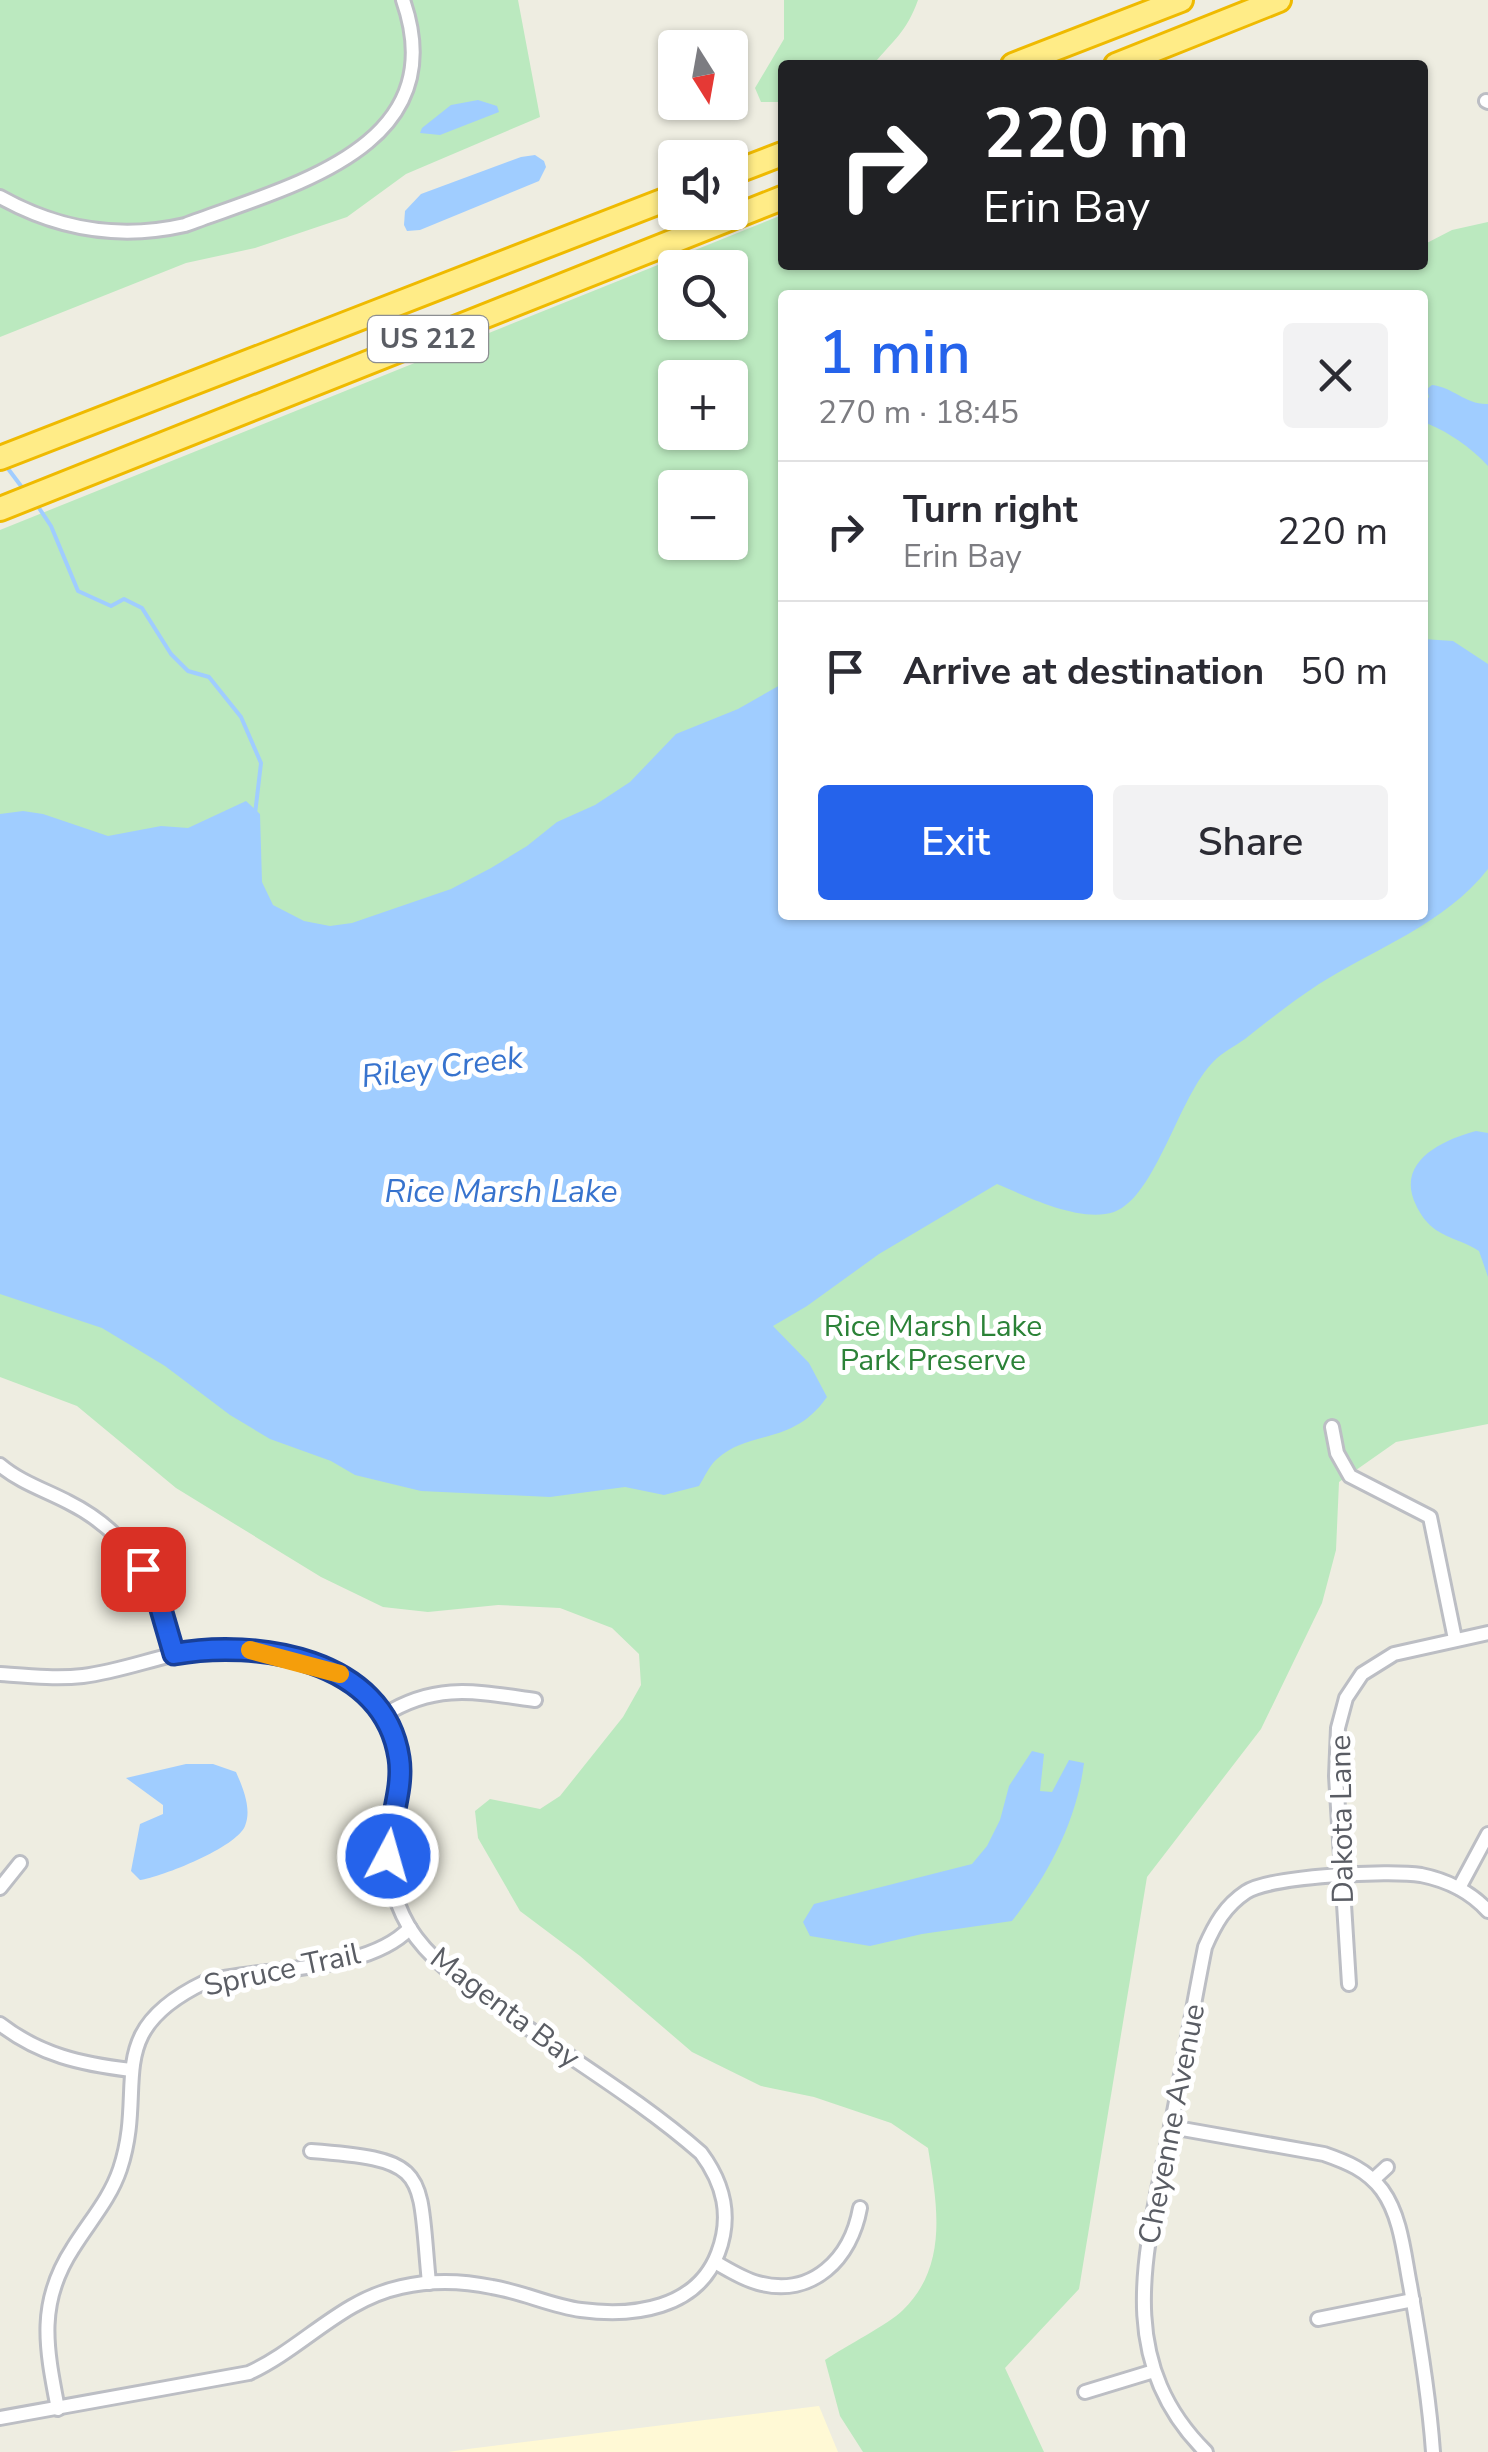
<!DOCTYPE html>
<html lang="en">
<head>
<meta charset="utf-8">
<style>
	:root { --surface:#fff; --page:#f2f2f3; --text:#2b2b33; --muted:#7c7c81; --line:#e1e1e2; --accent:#2563eb }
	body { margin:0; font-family:"Nunito Sans",sans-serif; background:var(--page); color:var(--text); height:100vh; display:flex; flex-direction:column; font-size:38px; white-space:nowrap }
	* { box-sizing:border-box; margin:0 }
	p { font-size:32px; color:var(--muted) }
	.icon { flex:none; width:55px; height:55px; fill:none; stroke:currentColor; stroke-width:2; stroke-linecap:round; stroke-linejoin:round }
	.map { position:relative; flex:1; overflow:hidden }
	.drawer { position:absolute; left:778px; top:290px; width:650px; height:630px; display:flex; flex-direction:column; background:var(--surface); border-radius:10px; box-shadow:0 2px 8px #0004 }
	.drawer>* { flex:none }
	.top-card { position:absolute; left:778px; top:60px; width:650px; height:210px; border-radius:10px; box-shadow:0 2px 8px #0004; background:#202124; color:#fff; overflow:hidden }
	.needle { width:65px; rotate:169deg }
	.buttons { position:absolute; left:658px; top:30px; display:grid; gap:20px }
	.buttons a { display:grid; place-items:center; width:90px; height:90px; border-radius:10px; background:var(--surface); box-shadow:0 2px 8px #0004; font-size:50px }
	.pin { position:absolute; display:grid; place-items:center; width:85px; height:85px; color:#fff; margin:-42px; border-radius:20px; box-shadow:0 5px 15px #0006 }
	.me { position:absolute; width:110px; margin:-55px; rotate:6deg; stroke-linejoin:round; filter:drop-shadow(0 0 8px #0008) }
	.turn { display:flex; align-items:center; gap:35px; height:210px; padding:0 40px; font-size:45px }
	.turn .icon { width:130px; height:130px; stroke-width:2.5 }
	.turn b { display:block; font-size:70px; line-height:85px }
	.round { display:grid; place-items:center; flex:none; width:105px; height:105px; border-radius:10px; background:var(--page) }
	.head { display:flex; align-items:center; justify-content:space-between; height:170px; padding:0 40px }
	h1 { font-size:60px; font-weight:600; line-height:75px; color:var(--accent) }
	.action { display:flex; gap:20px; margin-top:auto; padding:20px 40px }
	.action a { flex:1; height:115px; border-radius:10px; background:var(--accent); color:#fff; font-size:40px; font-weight:600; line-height:115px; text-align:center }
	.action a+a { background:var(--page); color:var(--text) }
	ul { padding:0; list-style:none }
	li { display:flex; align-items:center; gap:30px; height:140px; padding:0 40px; border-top:2px solid var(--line) }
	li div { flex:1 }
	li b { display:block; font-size:38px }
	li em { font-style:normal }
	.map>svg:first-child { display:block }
	.commercial { fill:#fff9d5 }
	.green { fill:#bbe9bf; fill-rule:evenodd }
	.water { fill:#a0cdff }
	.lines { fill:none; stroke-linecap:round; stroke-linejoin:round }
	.stream { stroke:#a0cdff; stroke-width:4 }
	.minor-casing { stroke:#bcbec4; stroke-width:18 }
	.motorway-casing { stroke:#efba00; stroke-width:28 }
	.minor { stroke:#fff; stroke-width:12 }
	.motorway { stroke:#ffec87; stroke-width:22 }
	.route-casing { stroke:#184099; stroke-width:25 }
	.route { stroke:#2563eb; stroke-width:18 }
	.slow { stroke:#f59e0b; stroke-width:18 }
	.labels { text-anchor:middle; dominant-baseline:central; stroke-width:10; stroke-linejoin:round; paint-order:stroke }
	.shield { fill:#fff; stroke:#8c8e92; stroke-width:2.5 }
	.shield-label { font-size:28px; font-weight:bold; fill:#5a5d64 }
	.park-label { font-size:30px; fill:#2b8237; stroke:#fff }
	.street-label { font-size:30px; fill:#5a5d64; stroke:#fff }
	.water-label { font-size:32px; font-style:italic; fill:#3773ce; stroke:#fff }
</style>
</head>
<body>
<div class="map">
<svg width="1488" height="2452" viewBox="0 0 1488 2452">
	<rect width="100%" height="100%" fill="#eeede1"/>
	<path class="commercial" d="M819 2406 838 2452H448L468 2449Z"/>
	<g class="green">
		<path d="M0 0H518L540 117 406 174 347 217 255 248 186 263 0 337Z"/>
		<path d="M784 0H918C906 33 894 39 873 65H782V102H761L755 88 784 39Z"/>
		<path d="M782 215V265H1422L1423 245 1452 230 1488 222V1424L1396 1442 1339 1482 1336 1550 1322 1603 1261 1729 1147 1877 1079 2289 1005 2368 1044 2452H863L840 2416 825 2360C844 2347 889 2324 903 2310 949 2265 937 2204 928 2148L891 2123 814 2097 761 2086 692 2052 580 1956 520 1911 478 1838 475 1811 490 1799 540 1809 560 1796 623 1717 641 1685 639 1654 612 1628 560 1608 498 1605 428 1612 383 1607 321 1577 176 1488 77 1406 0 1377V530ZM675 268H730V322H675ZM782 295H1422V915H782ZM675 378H730V432H675ZM675 488H730V542H675Z"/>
	</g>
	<g class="water">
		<path d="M478 100 497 106 499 112 440 135 420 133 422 128 451 105Z"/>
		<path d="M535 155 544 161 546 167 539 181 420 230 407 231 404 225 405 211 421 194 521 157Z"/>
		<path d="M1432 385C1453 387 1466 405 1488 404V466C1472 448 1446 430 1423 422V403L1429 397 1427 389Z"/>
		<path d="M1423 639 1453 641 1488 664V869C1445 924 1376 948 1319 984 1293 1001 1269 1020 1245 1039 1235 1046 1223 1052 1214 1061 1179 1095 1156 1197 1114 1212 1080 1223 1028 1197 997 1184L879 1254 807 1306 773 1326 809 1363 827 1397C793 1446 750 1429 717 1459 709 1466 704 1478 699 1486L664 1495 625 1487 550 1497 421 1491 355 1475 331 1461 270 1439 230 1415 165 1366 102 1328 0 1294V814L23 811 43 814 108 836 161 826 188 828 246 801 260 814 262 882 273 905 304 921 330 926 352 923 451 889 491 868 527 846 557 822 595 805 630 782 676 734 738 709 782 684V915H1422Z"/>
		<path d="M1476 1131 1488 1133V1277L1479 1251C1466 1242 1449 1239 1436 1230 1427 1224 1420 1214 1416 1205 1395 1162 1442 1140 1476 1131Z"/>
		<path d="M1032 1751 1044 1754 1040 1791 1052 1792 1069 1760 1084 1763C1077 1820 1048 1876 1012 1921L922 1934 870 1946 810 1936 803 1922 814 1904 972 1864 987 1846 1000 1820 1009 1786Z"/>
		<path d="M186 1764H213L236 1772C243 1788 252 1809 245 1826 237 1847 162 1877 140 1880L131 1871 140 1824 163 1814V1805L126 1778Z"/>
	</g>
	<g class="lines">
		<g class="stream">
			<path d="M6 466 24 490"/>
			<path d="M37 505 51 526 78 591 111 606 124 599 142 608 171 654 188 671 209 677 241 717 261 763 255 814"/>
		</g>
		<g class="minor-casing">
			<g id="minor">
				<path d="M1486 101 1488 102"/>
				<path d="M0 197C59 230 119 240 185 225 288 186 455 149 403 0"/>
				<path d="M1332 1427 1337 1453 1350 1476 1430 1517 1455 1639"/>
				<path d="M0 1465C20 1482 45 1490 68 1502 134 1535 157 1586 174 1654"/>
				<path d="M0 1674C27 1676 56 1679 83 1676 123 1671 161 1655 201 1649 232 1645 260 1651 290 1659 346 1674 389 1694 399 1758 402 1781 394 1803 390 1825 383 1859 392 1898 409 1927 433 1966 475 1990 511 2016 574 2061 643 2102 701 2153 724 2184 732 2216 718 2253 697 2309 633 2317 581 2310 551 2306 523 2292 492 2287 463 2281 431 2280 401 2287 341 2300 303 2348 249 2373L0 2418"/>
				<path d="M384 1715C437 1682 477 1692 535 1700"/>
				<path d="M0 1888 20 1863"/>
				<path d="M1459 1888 1488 1834"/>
				<path d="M1349 1984 1336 1776 1338 1728 1346 1698 1362 1674 1394 1654 1488 1633"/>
				<path d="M0 2024C40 2055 81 2064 131 2070"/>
				<path d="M1171 2127 1324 2154C1347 2162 1367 2170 1382 2190 1401 2216 1404 2254 1410 2285 1420 2341 1429 2395 1433 2452"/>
				<path d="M311 2151C432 2160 418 2171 429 2283"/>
				<path d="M1374 2179 1387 2167"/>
				<path d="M715 2262C729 2270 743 2279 758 2283 813 2298 851 2258 860 2208"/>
				<path d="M1318 2319 1413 2300"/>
				<path d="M1085 2392 1154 2371"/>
				<path d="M58 2409C46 2347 37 2303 73 2248 89 2222 110 2199 120 2169 148 2085 99 2033 205 1982 266 1966 366 1974 410 1928"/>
				<path d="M1206 2452C1110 2357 1148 2244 1171 2127 1183 2067 1193 2007 1205 1947 1215 1924 1225 1906 1246 1892 1270 1876 1390 1870 1421 1875 1446 1880 1471 1892 1488 1911"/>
			</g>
		</g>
		<g class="motorway-casing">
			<g id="motorway">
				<path d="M1013 65 1181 0"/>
				<path d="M1116 65 1279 0"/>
				<path d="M730 174 782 154"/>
				<path d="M0 458 675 196"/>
				<path d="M0 509 782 198"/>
			</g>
		</g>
		<use href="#minor" class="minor"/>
		<use href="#motorway" class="motorway"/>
	</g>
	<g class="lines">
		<g class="route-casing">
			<path id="route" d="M143 1569 156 1592 174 1654C256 1639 384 1658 399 1758 404 1790 388 1824 388 1856"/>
		</g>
		<use href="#route" class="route"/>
		<path class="slow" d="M250 1650 340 1674"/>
	</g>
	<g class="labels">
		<rect class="shield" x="368" y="316" width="120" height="46" rx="8"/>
		<g class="shield-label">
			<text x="428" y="339">US 212</text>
		</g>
		<g class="park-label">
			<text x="933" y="1326">Rice Marsh Lake<tspan x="933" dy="34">Park Preserve</tspan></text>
		</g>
		<g class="street-label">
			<text transform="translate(1342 1819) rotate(-91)">Dakota Lane</text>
			<text transform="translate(282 1970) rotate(-12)">Spruce Trail</text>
			<text transform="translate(505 2008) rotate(37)">Magenta Bay</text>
			<text transform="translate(1172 2124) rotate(-79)">Cheyenne Avenue</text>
		</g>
		<g class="water-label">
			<text transform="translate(442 1067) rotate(-7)">Riley Creek</text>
			<text x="501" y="1191">Rice Marsh Lake</text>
		</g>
	</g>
</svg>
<div class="buttons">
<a><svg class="needle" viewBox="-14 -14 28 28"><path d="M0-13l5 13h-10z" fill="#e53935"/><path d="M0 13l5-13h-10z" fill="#7c7c81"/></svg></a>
<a><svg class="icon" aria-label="sound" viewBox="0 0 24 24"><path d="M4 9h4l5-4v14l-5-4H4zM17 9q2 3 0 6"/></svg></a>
<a><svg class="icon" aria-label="search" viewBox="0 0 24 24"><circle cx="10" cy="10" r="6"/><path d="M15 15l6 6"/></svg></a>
<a>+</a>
<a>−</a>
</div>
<div class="pin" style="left:143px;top:1569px;background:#d93025"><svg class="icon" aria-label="arrive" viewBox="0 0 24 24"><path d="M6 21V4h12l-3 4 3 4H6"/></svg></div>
<svg class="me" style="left:388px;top:1856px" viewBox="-20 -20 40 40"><circle r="17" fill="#2563eb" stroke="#fff" stroke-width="3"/><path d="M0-11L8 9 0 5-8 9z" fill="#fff"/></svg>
<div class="top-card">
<div class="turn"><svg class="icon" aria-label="right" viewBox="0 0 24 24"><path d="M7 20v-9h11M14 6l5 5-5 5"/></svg><div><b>220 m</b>Erin Bay</div></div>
</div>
<section class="drawer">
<div class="head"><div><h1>1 min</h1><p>270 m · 18:45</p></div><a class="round"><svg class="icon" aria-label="close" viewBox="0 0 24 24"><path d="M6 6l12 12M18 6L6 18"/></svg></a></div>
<ul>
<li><svg class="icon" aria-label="right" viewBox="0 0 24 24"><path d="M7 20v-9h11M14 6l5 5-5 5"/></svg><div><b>Turn right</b><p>Erin Bay</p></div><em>220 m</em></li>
<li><svg class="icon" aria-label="arrive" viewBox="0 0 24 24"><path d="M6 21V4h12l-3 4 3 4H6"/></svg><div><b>Arrive at destination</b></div><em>50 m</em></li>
</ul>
<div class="action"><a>Exit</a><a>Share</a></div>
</section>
</div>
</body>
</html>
